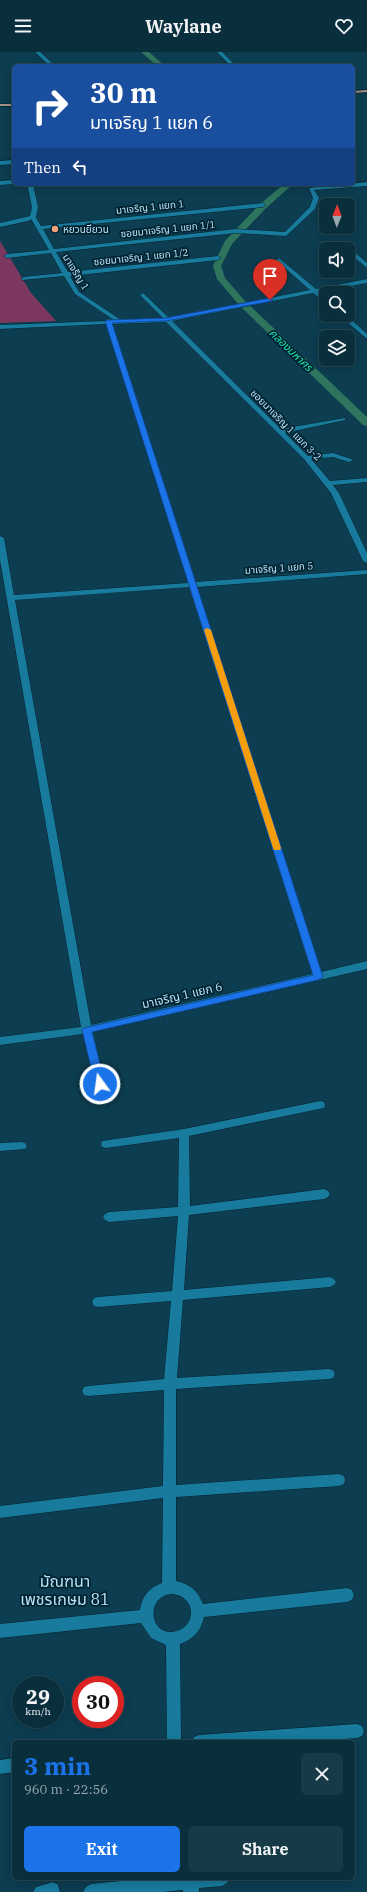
<!DOCTYPE html>
<html lang="en">
<head>
<meta charset="utf-8">
<style>
	:root { --surface:#092e3c; --page:#173a47; --text:#f1f3f6; --muted:#99a8af; --line:#294a56; --accent:#1a73e8 }
	body { margin:0; font-family:"IBM Plex Serif","Noto Sans Thai",serif; background:var(--page); color:var(--text); height:100vh; display:flex; flex-direction:column; font-size:15px; white-space:nowrap }
	* { box-sizing:border-box; margin:0 }
	p { font-size:13px; color:var(--muted) }
	.icon { flex:none; width:22px; height:22px; fill:none; stroke:currentColor; stroke-width:2; stroke-linecap:round; stroke-linejoin:round }
	.map { position:relative; flex:1; overflow:hidden }
	.drawer { position:absolute; left:12px; top:1688px; width:343px; height:140px; display:flex; flex-direction:column; background:var(--surface); border-radius:6px; box-shadow:0 2px 10px #0003,0 0 0 1px var(--line) }
	.drawer>* { flex:none }
	.banner { position:absolute; left:12px; top:12px; width:343px; height:122px; border-radius:6px; box-shadow:0 2px 10px #0003,0 0 0 1px var(--line); background:#1a4fa0; color:#fff; overflow:hidden }
	.needle { width:26px; rotate:1deg }
	.tools { position:absolute; left:319px; top:146px; display:grid; gap:8px }
	.tools a { display:grid; place-items:center; width:36px; height:36px; border-radius:6px; background:var(--surface); box-shadow:0 2px 10px #0003,0 0 0 1px var(--line); font-size:20px }
	.speed { position:absolute; left:12px; top:1624px; display:flex; gap:8px; font-size:20px; font-weight:700; text-align:center }
	.speed>* { display:grid; place-content:center; width:52px; height:52px; border-radius:50%; background:var(--surface); box-shadow:0 2px 10px #0003,0 0 0 1px var(--line); line-height:1 }
	.speed small { font-size:10px; font-weight:400 }
	.speed .limit { border:6px solid #d22; background:#fff; color:#111 }
	.pin { position:absolute; display:grid; place-items:center; width:34px; height:34px; color:#fff; margin:-41px -17px; border-radius:50% 50% 50% 0; rotate:-45deg; box-shadow:0 0 4px #0007 }
	.pin .icon { rotate:45deg }
	.me { position:absolute; width:44px; margin:-22px; rotate:346deg; stroke-linejoin:round; filter:drop-shadow(0 0 3px #0008) }
	.turn { display:flex; align-items:center; gap:14px; height:84px; padding:0 12px; font-size:18px }
	.turn .icon { width:52px; height:52px; stroke-width:2.5 }
	.turn b { display:block; font-size:28px; line-height:34px }
	.then { display:flex; align-items:center; height:38px; padding:0 12px; background:#0003; gap:8px; font-size:15px }
	.round { display:grid; place-items:center; flex:none; width:42px; height:42px; border-radius:6px; background:var(--page) }
	.summary { display:flex; align-items:center; justify-content:space-between; height:68px; padding:0 12px }
	h1 { font-size:24px; font-weight:700; line-height:30px; color:var(--accent) }
	.button { display:flex; gap:8px; margin-top:auto; padding:8px 12px }
	.button a { flex:1; height:46px; border-radius:6px; background:var(--accent); color:#fff; font-size:16px; font-weight:700; line-height:46px; text-align:center }
	.button a+a { background:var(--page); color:var(--text) }
	header { display:flex; justify-content:space-between; align-items:center; height:52px; padding:0 12px; background:var(--surface); font-size:18px; font-weight:700 }
	.map>svg:first-child { display:block }
	.green { fill:#7d385f }
	.lines { fill:none; stroke-linecap:round; stroke-linejoin:round }
	.canal { fill:#2f745c; fill-rule:evenodd }
	.street-casing { stroke:#06232e; stroke-width:1 }
	.secondary-casing { stroke:#06232e; stroke-width:1 }
	.primary-casing { stroke:#06232e; stroke-width:1 }
	.street { fill:#187a9c; fill-rule:evenodd }
	.secondary { fill:#187a9c; fill-rule:evenodd }
	.primary { fill:#a19283; fill-rule:evenodd }
	.route { fill:#1a73e8; stroke:#114b97 }
	.slow { fill:#f59e0b }
	.poi-dot { fill:#f0a27a; stroke:#002331; stroke-width:1.5 }
	.labels { text-anchor:middle; dominant-baseline:central; stroke-width:3.5; stroke-linejoin:round; paint-order:stroke }
	.far-street-label { font-size:10px; fill:#b9e1f4; stroke:#002331 }
	.far-poi-label { font-size:10px; fill:#b9e1f4; stroke:#002331; text-anchor:start }
	.far-water-label { font-size:11px; font-style:italic; fill:#1be5af; stroke:#002331 }
	.street-label { font-size:12px; fill:#b9e1f4; stroke:#002331 }
	.near-neighbourhood-label { font-size:16px; fill:#b9e1f4; stroke:#002331 }
</style>
</head>
<body>
<header><svg class="icon" aria-label="menu" viewBox="0 0 24 24"><path d="M4 6h16M4 12h16M4 18h16"/></svg>Waylane<svg class="icon" aria-label="heart" viewBox="0 0 24 24"><path d="M12 20l-8-8c-3-5 5-10 8-4 3-6 11-1 8 4z"/></svg></header>
<div class="map">
<svg width="367" height="1840" viewBox="0 0 367 1840">
	<rect width="100%" height="100%" fill="#0c3d50"/>
	<path class="green" d="M0 189 31 241 56 269 0 271Z"/>
	<g class="lines">
		<g class="canal">
			<path d="M141 0H149L165 14H157Z"/>
			<path d="M284 132H293L265 157 232 192 221 214 225 226 245 249 367 365V374L363 373 239 253 217 227 213 214 225 189 259 153Z"/>
		</g>
		<g class="street-casing">
			<g id="street">
				<path d="M35 0H40L55 14H50Z"/>
				<path d="M217 0H222L236 14H231Z"/>
				<path d="M14 108V112L0 113V109Z"/>
				<path d="M14 128V132L0 133V129Z"/>
				<path d="M367 130V134L314 138 319 146 315 157 286 184 236 181 56 200 68 220 218 204 221 206 218 208 70 224 79 240 121 268 163 266 140 243 143 241 169 266 310 238 277 209 276 208 279 206 316 237 367 227V231L319 240 326 246V251L313 241 172 269 281 377 345 366V368L285 381 308 404 333 401 351 407 353 408 349 410 333 405 311 407 330 429 367 426V430L333 433 339 441 367 501V511L363 509 331 441 304 407 166 270 112 272 195 530 367 518V522L197 535 321 920 367 909V917L93 980 105 1032 104 1035H96L95 1032 83 982 0 993V985L81 975 0 508V484L4 486 14 543 188 531 106 272 0 277V273L105 269 108 267 114 268 75 242 64 224 22 228 21 227 24 225 62 221 51 201 7 206 4 204 7 202 49 198 30 165 33 163 35 164 41 174 263 151 266 153 263 155 43 177 54 197 236 177 285 180 310 155 313 146 309 136ZM189 535 312 922 91 973 15 548Z"/>
				<path d="M347 197H351L367 211V216L348 200Z"/>
				<path d="M339 263H346L367 282V287Z"/>
				<path d="M320 1049 324 1050 325 1053 324 1056 189 1084 190 1154 324 1137 328 1139 330 1142 328 1145 324 1147 189 1163 184 1238 330 1225 334 1227 336 1230 334 1233 330 1235 183 1248 177 1326 329 1317 333 1318 335 1322 333 1326 329 1327 176 1337V1433L339 1422 344 1424 345 1428 344 1432 339 1434 176 1445V1529C190 1532 198 1539 203 1552L347 1536 352 1538 354 1543 352 1548 347 1550 204 1565C201 1579 193 1587 180 1592L181 1690H167L166 1593 151 1586 141 1571 0 1586V1572L140 1558C142 1544 149 1536 162 1531L163 1446 0 1466V1454L163 1434 164 1338 88 1344 84 1343 82 1339 84 1335 88 1334 164 1327 171 1249 98 1255 94 1254 92 1250 94 1246 98 1245 172 1239 178 1164 109 1170 105 1168 103 1165 105 1162 109 1160 178 1155 179 1086 106 1096 102 1095 101 1092 102 1089 184 1077ZM172 1542C198 1544 197 1579 171 1580 148 1580 147 1543 172 1542Z"/>
				<path d="M21 1090 25 1091 27 1094 25 1097 0 1099V1091Z"/>
				<path d="M357 1672 362 1674 364 1679 362 1684 357 1686 302 1690H192L194 1685 199 1683Z"/>
				<path d="M14 1706V1720L0 1722V1708Z"/>
				<path d="M151 1826H230L227 1831 222 1834 199 1836V1840H183V1838L162 1840H83L86 1835 91 1832Z"/>
				<path d="M53 1830 58 1833 60 1840H33L36 1835Z"/>
			</g>
		</g>
		<g class="secondary-casing">
			<path id="secondary" d="M27 132H33L38 155 36 165 28 169 0 175V171L30 164 32 155Z"/>
		</g>
		<g class="primary-casing">
			<g id="primary">
				<path d="M367 38V40L353 41V39Z"/>
				<rect x="0" y="52" width="14" height="2"/>
			</g>
		</g>
		<use href="#street" class="street"/>
		<use href="#secondary" class="secondary"/>
		<use href="#primary" class="primary"/>
	</g>
	<path class="route" d="M270 246 272 247V249L166 269 112 271 323 925 318 928 92 980 105 1032 100 1036 95 1032 82 978 84 976 313 923 105 269 108 268 166 266Z"/>
	<path class="slow" d="M207 576 211 578 281 796 280 798H274L273 796 204 578Z"/>
	<circle class="poi-dot" cx="55" cy="177" r="4"/>
	<g class="labels">
		<g class="far-street-label">
			<text transform="translate(150 155) rotate(-6)">มาเจริญ 1 แยก 1</text>
			<text transform="translate(168 177) rotate(-6)">ซอยมาเจริญ 1 แยก 1/1</text>
			<text transform="translate(141 205) rotate(-6)">ซอยมาเจริญ 1 แยก 1/2</text>
			<text transform="translate(76 220) rotate(58)">มาเจริญ 1</text>
			<text transform="translate(286 373) rotate(45)">ซอยมาเจริญ 1 แยก 3-2</text>
			<text transform="translate(279 516) rotate(-4)">มาเจริญ 1 แยก 5</text>
		</g>
		<g class="far-poi-label">
			<text x="63" y="177">หยวนยียวน</text>
		</g>
		<g class="far-water-label">
			<text transform="translate(291 298) rotate(44)">คลองมหาศร</text>
		</g>
		<g class="street-label">
			<text transform="translate(182 943) rotate(-13)">มาเจริญ 1 แยก 6</text>
		</g>
		<g class="near-neighbourhood-label">
			<text x="65" y="1529">มัณฑนา<tspan x="65" dy="18">เพชรเกษม 81</tspan></text>
		</g>
	</g>
</svg>
<div class="tools">
<a><svg class="needle" viewBox="-14 -14 28 28"><path d="M0-13l5 13h-10z" fill="#e53935"/><path d="M0 13l5-13h-10z" fill="#99a8af"/></svg></a>
<a><svg class="icon" aria-label="sound" viewBox="0 0 24 24"><path d="M4 9h4l5-4v14l-5-4H4zM17 9q2 3 0 6"/></svg></a>
<a><svg class="icon" aria-label="search" viewBox="0 0 24 24"><circle cx="10" cy="10" r="6"/><path d="M15 15l6 6"/></svg></a>
<a><svg class="icon" aria-label="layers" viewBox="0 0 24 24"><path d="M12 4l9 5-9 5-9-5zM3 14l9 5 9-5"/></svg></a>
</div>
<div class="speed"><div>29<small>km/h</small></div><div class="limit">30</div></div>
<div class="pin" style="left:270px;top:248px;background:#d93025"><svg class="icon" aria-label="arrive" viewBox="0 0 24 24"><path d="M6 21V4h12l-3 4 3 4H6"/></svg></div>
<svg class="me" style="left:100px;top:1032px" viewBox="-20 -20 40 40"><circle r="17" fill="#1a73e8" stroke="#fff" stroke-width="3"/><path d="M0-11L8 9 0 5-8 9z" fill="#fff"/></svg>
<div class="banner">
<div class="turn"><svg class="icon" aria-label="right" viewBox="0 0 24 24"><path d="M7 20v-9h11M14 6l5 5-5 5"/></svg><div><b>30 m</b>มาเจริญ 1 แยก 6</div></div>
<div class="then">Then<svg class="icon" aria-label="left" viewBox="0 0 24 24"><path d="M17 20v-9H6M10 6l-5 5 5 5"/></svg></div>
</div>
<section class="drawer">
<div class="summary"><div><h1>3 min</h1><p>960 m · 22:56</p></div><a class="round"><svg class="icon" aria-label="close" viewBox="0 0 24 24"><path d="M6 6l12 12M18 6L6 18"/></svg></a></div>
<div class="button"><a>Exit</a><a>Share</a></div>
</section>
</div>
</body>
</html>
